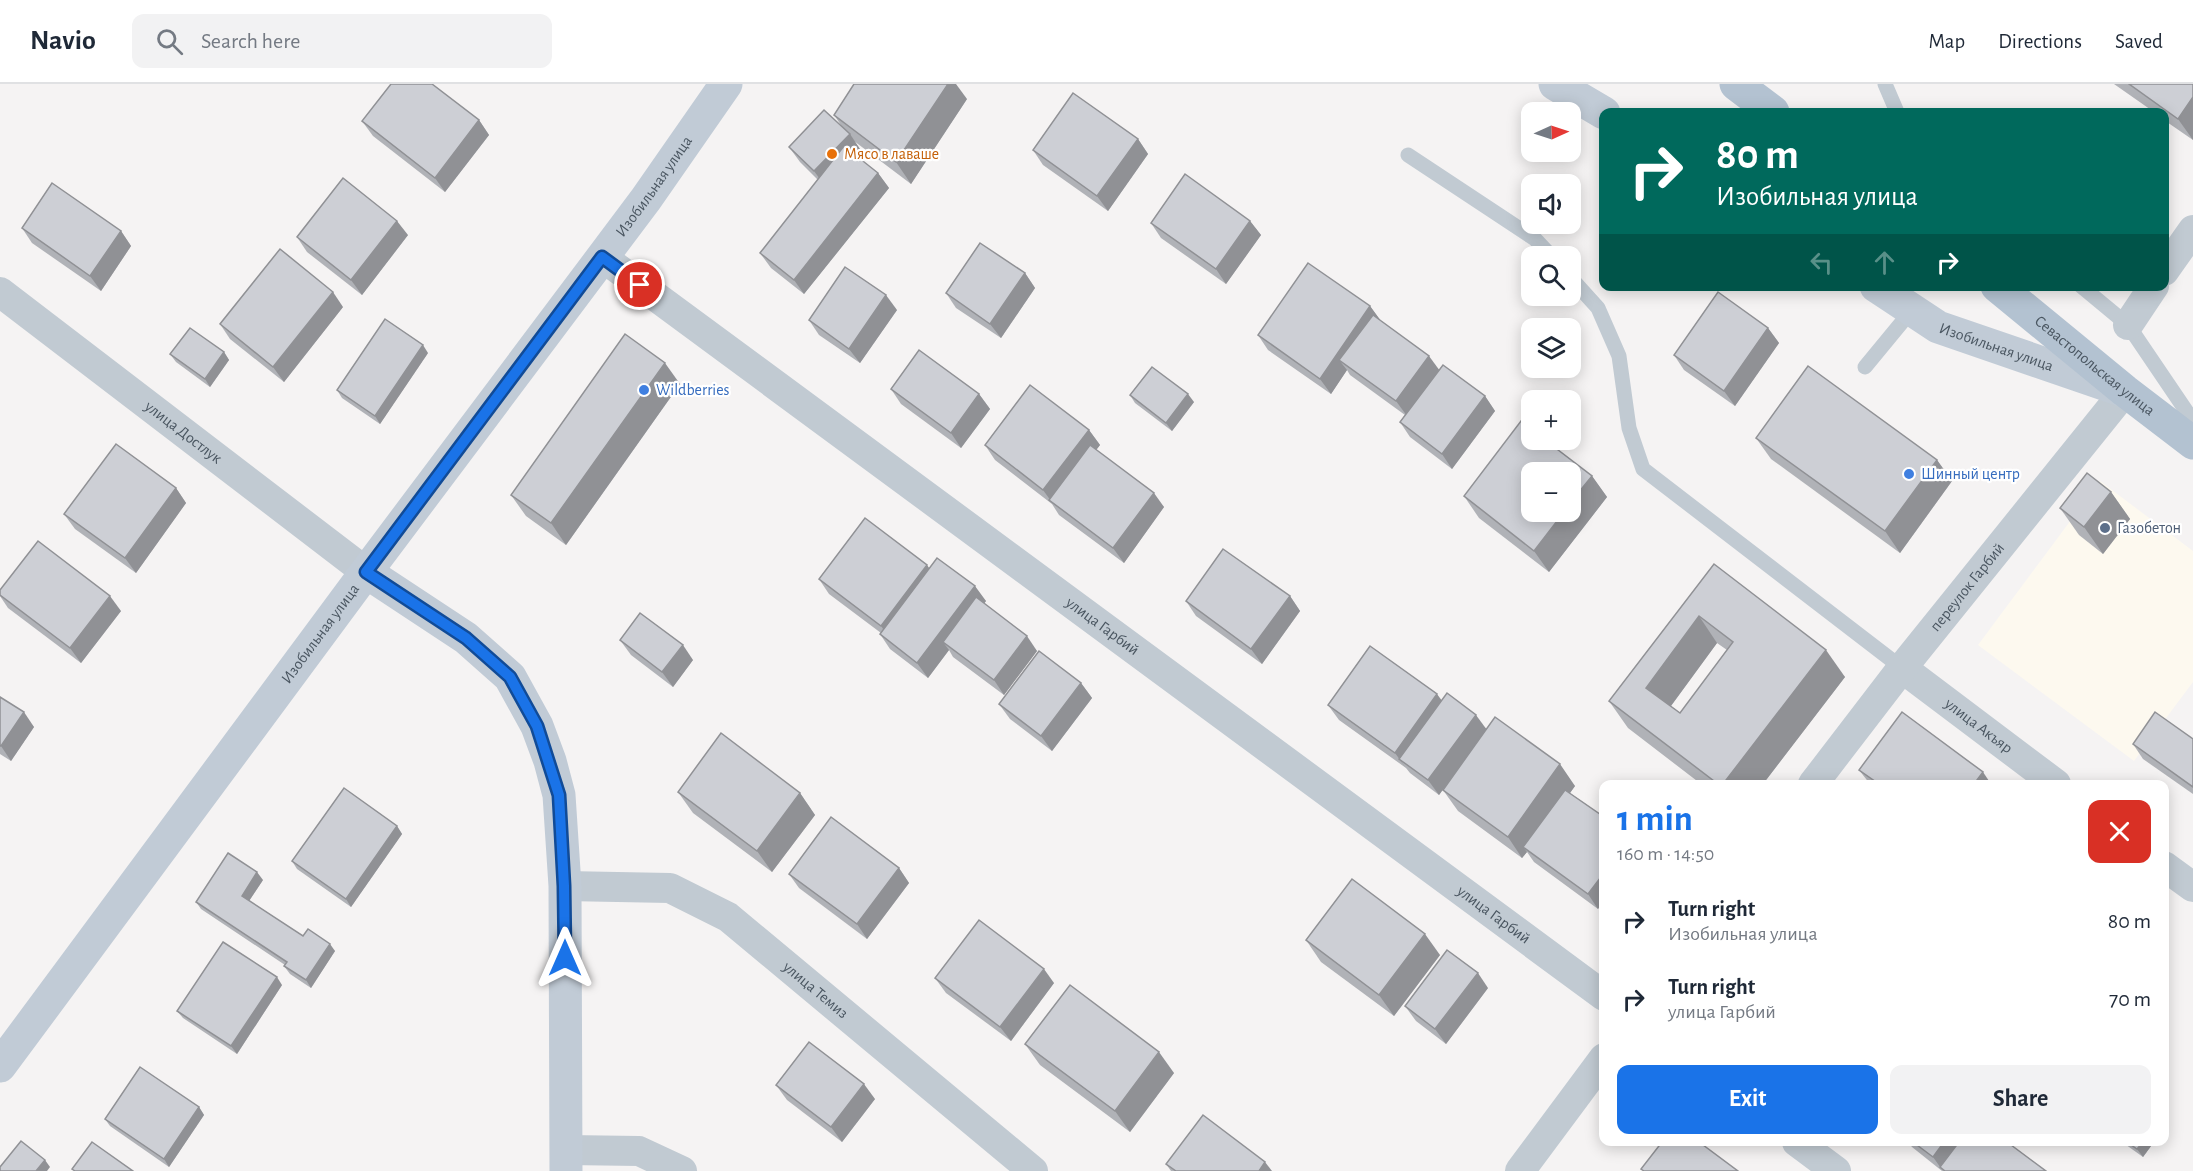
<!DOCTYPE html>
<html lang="en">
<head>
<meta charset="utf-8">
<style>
	:root { --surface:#fff; --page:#f2f2f3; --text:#1f2937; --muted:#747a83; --line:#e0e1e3; --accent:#1a73e8 }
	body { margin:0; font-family:"Alegreya Sans",sans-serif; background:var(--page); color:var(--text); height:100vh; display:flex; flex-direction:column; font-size:22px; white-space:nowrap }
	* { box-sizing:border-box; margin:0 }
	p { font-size:20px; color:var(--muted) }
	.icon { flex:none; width:33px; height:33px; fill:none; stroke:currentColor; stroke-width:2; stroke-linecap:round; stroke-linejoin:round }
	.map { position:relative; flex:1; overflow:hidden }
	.sheet { position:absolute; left:1599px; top:696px; width:570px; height:366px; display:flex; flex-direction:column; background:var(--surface); border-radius:12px; box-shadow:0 3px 15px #0003 }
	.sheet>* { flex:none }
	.top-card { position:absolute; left:1599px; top:24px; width:570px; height:183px; border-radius:12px; box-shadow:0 3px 15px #0003; background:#00695c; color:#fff; overflow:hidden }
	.needle { width:39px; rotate:87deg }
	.buttons { position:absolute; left:1521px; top:18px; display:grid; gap:12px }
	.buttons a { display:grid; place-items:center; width:60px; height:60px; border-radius:12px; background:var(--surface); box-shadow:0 3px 15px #0003; font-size:30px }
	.pin { position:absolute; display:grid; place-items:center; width:51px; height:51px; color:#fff; margin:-26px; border:3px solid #fff; border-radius:50%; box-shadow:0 2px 6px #0007 }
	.me { position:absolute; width:66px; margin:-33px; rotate:0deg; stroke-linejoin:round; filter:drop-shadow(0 0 4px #0008) }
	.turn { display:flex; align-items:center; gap:21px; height:126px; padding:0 18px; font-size:27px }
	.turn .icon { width:78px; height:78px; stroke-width:2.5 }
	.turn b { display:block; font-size:42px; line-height:51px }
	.lanes { display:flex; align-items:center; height:57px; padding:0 18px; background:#0003; justify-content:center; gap:30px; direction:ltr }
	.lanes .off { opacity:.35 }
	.round { display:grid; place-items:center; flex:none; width:63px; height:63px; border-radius:12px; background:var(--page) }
	.head { display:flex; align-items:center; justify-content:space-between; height:102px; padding:0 18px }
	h1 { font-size:36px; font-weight:600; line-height:45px; color:var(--accent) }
	.cta { display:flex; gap:12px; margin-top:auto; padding:12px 18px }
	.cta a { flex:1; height:69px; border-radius:12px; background:var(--accent); color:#fff; font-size:24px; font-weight:600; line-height:69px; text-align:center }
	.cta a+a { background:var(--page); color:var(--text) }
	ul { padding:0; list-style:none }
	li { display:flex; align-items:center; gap:18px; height:78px; padding:0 18px }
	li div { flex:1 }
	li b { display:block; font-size:22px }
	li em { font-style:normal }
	header { display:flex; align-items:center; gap:36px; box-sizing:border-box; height:84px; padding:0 30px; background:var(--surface); border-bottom:2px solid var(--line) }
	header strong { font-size:28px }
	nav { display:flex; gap:33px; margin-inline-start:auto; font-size:21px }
	.search { width:420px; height:54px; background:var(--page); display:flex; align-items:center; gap:15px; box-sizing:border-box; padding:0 21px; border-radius:12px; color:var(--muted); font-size:22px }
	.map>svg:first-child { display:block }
	.commercial { fill:#fdf9ef }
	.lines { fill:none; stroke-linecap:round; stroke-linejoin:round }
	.lane { stroke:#c1cad2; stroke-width:15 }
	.street { stroke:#c1cad2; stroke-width:30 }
	.secondary { stroke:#c1cbd6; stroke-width:33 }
	.primary { stroke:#b3c2d1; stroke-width:33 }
	.wall { fill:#b0b2b7; fill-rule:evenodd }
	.shaded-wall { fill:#909195 }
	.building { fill:#cdcfd5; stroke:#909195; stroke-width:1.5; fill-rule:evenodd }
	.route-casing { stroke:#114b97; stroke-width:15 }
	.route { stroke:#1a73e8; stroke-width:10 }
	.food-dot { fill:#e8710a; stroke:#fff; stroke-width:2 }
	.shop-dot { fill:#3f7fe0; stroke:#fff; stroke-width:2 }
	.service-dot { fill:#5c6f8a; stroke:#fff; stroke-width:2 }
	.labels { text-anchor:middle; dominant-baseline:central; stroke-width:4.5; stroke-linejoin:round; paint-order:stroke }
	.food-label { font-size:16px; fill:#c56008; stroke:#fff; text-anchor:start }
	.street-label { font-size:16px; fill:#4a5661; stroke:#fff }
	.shop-label { font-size:16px; fill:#366cbe; stroke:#fff; text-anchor:start }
	.service-label { font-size:16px; fill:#4e5e75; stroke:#fff; text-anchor:start }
</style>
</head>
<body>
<header>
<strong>Navio</strong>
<div class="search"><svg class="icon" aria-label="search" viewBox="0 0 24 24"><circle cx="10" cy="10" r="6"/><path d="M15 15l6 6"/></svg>Search here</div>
<nav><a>Map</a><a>Directions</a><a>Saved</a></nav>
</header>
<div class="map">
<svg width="2193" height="1087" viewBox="0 0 2193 1087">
	<rect width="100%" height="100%" fill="#f5f3f3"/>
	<path class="commercial" d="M2100 397 2193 467V598L2134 677 1978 561Z"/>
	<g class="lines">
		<g class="lane">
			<path d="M1885 0 1897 28"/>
			<path d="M1408 71 1535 155 1551 172"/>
			<path d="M1570 193 1598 224 1619 272 1629 344 1643 385 1902 584"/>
			<path d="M2081 202 2128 241 2193 337"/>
			<path d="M1865 283 1912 226"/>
		</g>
		<g class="street">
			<path id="s1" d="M602 173 1604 912"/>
			<path d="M2164 187 2193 146"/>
			<path id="s2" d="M0 208 366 488"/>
			<path d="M2128 241 2154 202"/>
			<path id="s3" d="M1902 584 2056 700"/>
			<path id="s4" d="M1813 700 1902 584 2125 307"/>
			<path d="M2164 782 2193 803"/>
			<path id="s5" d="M565 802 670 804 728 833 1033 1087"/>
			<path d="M1797 1058 1836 1087"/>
			<path d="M567 1066 639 1067 682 1087"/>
			<path d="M1520 1087 1604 974"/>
		</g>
		<g class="secondary">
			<path d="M1555 0 1604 29"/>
			<path id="s6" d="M1876 202 1938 243 2124 307"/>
			<path d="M366 488 466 554 510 593 537 642 550 677 559 711 565 802 566 1087"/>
			<path id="s7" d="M0 982 366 488 646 115 726 0"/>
		</g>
		<g class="primary">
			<path d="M1736 0 1773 28"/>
			<path id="s8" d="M1997 202 2125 307 2193 359"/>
		</g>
	</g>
	<g class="wall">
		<path d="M2114 0H2193V56L2164 36V28H2154Z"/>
		<path d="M967 15 911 100 854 57 860 65 855 71 878 89 889 104 804 210 771 184 760 169 818 96 800 78 789 63 843 44 834 31Z"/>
		<path d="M479 36 489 51 445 108 373 52 362 37Z"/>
		<path d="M1138 55 1148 70 1108 127 1043 81 1033 66Z"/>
		<path d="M1250 137 1261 151 1226 200 1161 154 1151 139Z"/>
		<path d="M22 144 121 147 131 162 101 207 32 159Z"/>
		<path d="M408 151 362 211 307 168 297 153Z"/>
		<path d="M1025 189 1035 204 1001 254 956 224 946 209Z"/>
		<path d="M1370 222 1380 236 1439 286 1485 312 1495 327 1452 385 1410 353 1400 338 1405 331 1350 291 1347 286 1331 310 1268 266 1258 251Z"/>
		<path d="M343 223 284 298 230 255 220 240Z"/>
		<path d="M897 226 860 279 819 251 809 236Z"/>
		<path d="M1768 244 1779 259 1735 322 1684 286 1674 271Z"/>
		<path d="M224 268 229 276 210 303 176 278 170 270Z"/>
		<path d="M428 269 380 340 342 314 337 306Z"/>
		<path d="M680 300 566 461 526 432 511 411Z"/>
		<path d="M891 305 979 310 990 325 961 364 901 320Z"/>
		<path d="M1130 311 1194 318 1172 347 1135 319Z"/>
		<path d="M1089 346 1100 361 1096 366 1164 423 1124 479 1059 431 1052 420 995 376 985 361Z"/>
		<path d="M1756 354 1937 376 1952 397 1900 469 1771 375Z"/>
		<path d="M1592 392 1607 413 1549 488 1479 434 1464 412Z"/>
		<path d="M176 404 186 419 136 489 75 445 64 430Z"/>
		<path d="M2111 408 2130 435 2103 470 2079 451 2060 424Z"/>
		<path d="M1714 480 1845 593 1763 700H1701L1628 644 1609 617ZM1717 559 1727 566 1680 629 1671 622Z"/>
		<path d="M930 484 986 517 984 519 1037 567 1004 611 953 573 949 566 928 594 890 565 880 550 881 549 829 510 819 495Z"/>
		<path d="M0 506 121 527 81 579 8 524 0 512Z"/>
		<path d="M1290 512 1300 527 1262 580 1196 532 1186 517Z"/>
		<path d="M620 556 693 576 673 603 631 571Z"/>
		<path d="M1081 599 1092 614 1052 667 1010 635 999 620Z"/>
		<path d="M0 613 34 643 11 677 0 670Z"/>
		<path d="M1442 616 1575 702 1570 709 1604 733V827L1600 822 1598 825 1534 778 1527 768 1522 774 1458 727 1443 706 1448 698 1439 711 1410 689 1406 684 1339 636 1328 621Z"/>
		<path d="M2193 655V710L2143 675 2133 660Z"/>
		<path d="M1859 686 1991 700H1870Z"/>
		<path d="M678 708 800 709 815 731 772 788 693 729Z"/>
		<path d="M397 742 402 750 351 823 297 785 292 777Z"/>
		<path d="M899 784 909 799 867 855 799 804 789 790Z"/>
		<path d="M263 796 249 817 303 852 335 867 311 904 290 890 284 882 285 881 201 825 196 818Z"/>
		<path d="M1306 856 1440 871 1394 932 1321 878Z"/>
		<path d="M935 894 1054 899 1011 957 946 909Z"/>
		<path d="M282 901 237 970 183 934 177 927Z"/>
		<path d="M1488 904 1446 960 1416 937 1405 922Z"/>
		<path d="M1025 960 1174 989 1130 1048 1040 981Z"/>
		<path d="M776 1001 875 1015 842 1058 787 1016Z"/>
		<path d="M199 1023 204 1031 169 1083 110 1042 105 1035Z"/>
		<path d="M1908 1058H2007L2046 1087H1942L1912 1063Z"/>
		<path d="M2122 1058H2154L2143 1073Z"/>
		<path d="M1166 1080 1272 1087H1171Z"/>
	</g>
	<g class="shaded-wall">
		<path d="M948 0H956L967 15 911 100 896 78Z"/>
		<path d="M2193 13V56L2178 35Z"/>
		<path d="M479 36 489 51 445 108 435 94Z"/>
		<path d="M850 50 860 65 825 102 814 87Z"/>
		<path d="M1138 55 1148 70 1108 127 1097 112Z"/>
		<path d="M878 89 889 104 804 210 794 196Z"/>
		<path d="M397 137 408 151 362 211 351 196Z"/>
		<path d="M1250 137 1261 151 1226 200 1216 185Z"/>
		<path d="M121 147 131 162 101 207 90 192Z"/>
		<path d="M1025 189 1035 204 1001 254 990 240Z"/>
		<path d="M333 208 343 223 284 298 273 283Z"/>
		<path d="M886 211 897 226 860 279 849 265Z"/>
		<path d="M1370 222 1381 237 1339 276 1347 286 1331 310 1320 295Z"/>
		<path d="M1768 244 1779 259 1735 322 1724 307Z"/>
		<path d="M423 261 428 269 380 340 375 332Z"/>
		<path d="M224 268 229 276 210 303 205 295Z"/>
		<path d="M1429 272 1440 287 1407 332 1396 317Z"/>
		<path d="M665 279 680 300 566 461 551 439Z"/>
		<path d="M979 310 990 325 961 364 951 349Z"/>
		<path d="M1188 310 1194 318 1172 347 1166 339Z"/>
		<path d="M1485 312 1495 327 1452 385 1442 370Z"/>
		<path d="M1089 346 1100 361 1055 420 1051 417 1043 406Z"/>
		<path d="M1937 376 1952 397 1900 469 1885 447Z"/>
		<path d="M1592 392 1607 413 1549 488 1534 467 1564 428H1570V419Z"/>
		<path d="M176 404 186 419 136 489 125 474Z"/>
		<path d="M2111 408 2130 435 2103 470 2084 443Z"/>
		<path d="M1154 409 1164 423 1124 479 1113 464Z"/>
		<path d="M927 481 938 496 892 557 881 542Z"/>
		<path d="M975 502 986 517 951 564 943 558 949 566 928 594 917 579Z"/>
		<path d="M110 512 121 527 81 579 70 564Z"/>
		<path d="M1290 512 1300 527 1262 580 1251 565Z"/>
		<path d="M1699 532 1717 559 1665 630 1646 604Z"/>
		<path d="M1027 552 1037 567 1004 611 994 596Z"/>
		<path d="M683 561 693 576 673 603 662 588Z"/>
		<path d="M1826 566 1845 593 1763 700H1723Z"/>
		<path d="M1081 599 1092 614 1052 667 1041 652Z"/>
		<path d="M1437 610 1448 625 1399 675 1406 684 1395 669Z"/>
		<path d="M24 628 34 643 11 677 1 662Z"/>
		<path d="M1476 631 1487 646 1439 711 1428 696Z"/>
		<path d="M1560 680 1575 702 1528 767 1523 763 1527 768 1522 774 1508 753Z"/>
		<path d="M1983 688 1991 700H1974Z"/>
		<path d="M800 709 815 731 772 788 757 767Z"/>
		<path d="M397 742 402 750 351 823 346 815Z"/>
		<path d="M899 784 909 799 867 855 857 840Z"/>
		<path d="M257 788 263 796 247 820 242 812Z"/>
		<path d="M1604 789V818L1599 820 1600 822 1598 825 1588 810Z"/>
		<path d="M1425 850 1440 871 1394 932 1379 911Z"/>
		<path d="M330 860 335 867 311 904 306 896Z"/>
		<path d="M1044 885 1054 899 1011 957 1000 943Z"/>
		<path d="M1478 889 1488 904 1446 960 1435 945Z"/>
		<path d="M277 893 282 901 237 970 231 962Z"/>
		<path d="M1159 968 1174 989 1130 1048 1115 1027Z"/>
		<path d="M864 1000 875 1015 842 1058 831 1043Z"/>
		<path d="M199 1023 204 1031 169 1083 164 1075Z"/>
		<path d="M1944 1058H1966L1940 1083 1943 1087 1933 1073Z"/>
		<path d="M2143 1058H2154L2143 1073 2137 1065Z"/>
		<path d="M45 1076 50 1083 47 1087H36Z"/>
		<path d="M1265 1078 1272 1087H1259Z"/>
	</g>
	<g class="building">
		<path d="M391 0H432L479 36 435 94 362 37Z"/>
		<path d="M854 0H948L896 78 834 31Z"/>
		<path d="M2129 0H2193V13L2178 35Z"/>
		<path d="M1073 9 1138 55 1097 112 1033 66Z"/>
		<path d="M824 26 850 50 814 87 789 63Z"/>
		<path d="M844 62 878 89 794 196 760 169Z"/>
		<path d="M1185 90 1250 137 1216 185 1151 139Z"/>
		<path d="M343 94 397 137 351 196 297 153Z"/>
		<path d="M52 99 121 147 90 192 22 144Z"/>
		<path d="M980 159 1025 189 990 240 946 209Z"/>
		<path d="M280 165 333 208 273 283 220 240Z"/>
		<path d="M1308 179 1370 222 1320 295 1258 251Z"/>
		<path d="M845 183 886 211 849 265 809 236Z"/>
		<path d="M1718 208 1768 244 1724 307 1674 271Z"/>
		<path d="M1373 231 1429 272 1396 317 1339 276Z"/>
		<path d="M385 235 423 261 375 332 337 306Z"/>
		<path d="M190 244 224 268 205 295 170 270Z"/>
		<path d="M625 250 665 279 551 439 511 411Z"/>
		<path d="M919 266 979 310 951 349 891 305Z"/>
		<path d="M1443 281 1485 312 1442 370 1400 338Z"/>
		<path d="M1808 282 1937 376 1885 447 1756 354Z"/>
		<path d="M1152 283 1188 310 1166 339 1130 311Z"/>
		<path d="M1030 301 1089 346 1043 406 985 361Z"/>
		<path d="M1521 337 1532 345V356H1545L1592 392 1570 419V388H1532V428H1564L1534 467 1464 412Z"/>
		<path d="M116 360 176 404 125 474 64 430Z"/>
		<path d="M1090 361 1154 409 1113 464 1049 416Z"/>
		<path d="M2087 389 2111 408 2084 443 2060 424Z"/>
		<path d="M865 434 927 481 881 542 819 495Z"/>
		<path d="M38 457 110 512 70 564 0 511V506Z"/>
		<path d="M1223 465 1290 512 1251 565 1186 517Z"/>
		<path d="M937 474 975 502 917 579 880 550Z"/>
		<path d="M1714 480 1826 566 1723 700H1718L1609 617ZM1699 532 1733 558 1680 629 1646 604Z"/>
		<path d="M976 513 1027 552 994 596 943 558Z"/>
		<path d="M640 529 683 561 662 588 620 556Z"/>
		<path d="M1370 562 1437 610 1395 669 1328 621Z"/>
		<path d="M1039 567 1081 599 1041 652 999 620Z"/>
		<path d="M1447 609 1476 631 1428 696 1399 675Z"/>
		<path d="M0 613 24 628 1 662H0Z"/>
		<path d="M1902 628 1983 688 1974 700H1879L1859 686Z"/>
		<path d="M2155 628 2193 655V703L2133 660Z"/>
		<path d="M1495 633 1560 680 1508 753 1443 706Z"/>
		<path d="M721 649 800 709 757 767 678 708Z"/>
		<path d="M344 704 397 742 346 815 292 777Z"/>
		<path d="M1565 706 1604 733V789L1588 810 1523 763Z"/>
		<path d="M831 733 899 784 857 840 789 790Z"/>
		<path d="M228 769 257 788 242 812 303 852 308 845 330 860 306 896 284 882 287 878 196 818Z"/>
		<path d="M1352 795 1425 850 1379 911 1306 856Z"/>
		<path d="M1604 815V824L1599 820Z"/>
		<path d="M979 836 1044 885 1000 943 935 894Z"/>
		<path d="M223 858 277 893 231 962 177 927Z"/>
		<path d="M1447 866 1478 889 1435 945 1405 922Z"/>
		<path d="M1070 901 1159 968 1115 1027 1025 960Z"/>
		<path d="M809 958 864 1000 831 1043 776 1001Z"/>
		<path d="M140 983 199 1023 164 1075 105 1035Z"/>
		<path d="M1203 1031 1265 1078 1259 1087H1176L1166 1080Z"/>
		<path d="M21 1057 45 1076 36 1087H0V1083Z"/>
		<path d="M92 1058 133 1087H75L72 1085Z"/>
		<path d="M1662 1058H1699L1738 1087H1644L1641 1085Z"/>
		<path d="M1913 1058H1944L1933 1073Z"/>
		<path d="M1959 1058H2007L2046 1087H1945L1940 1083Z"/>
		<path d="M2127 1058H2143L2137 1065Z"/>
	</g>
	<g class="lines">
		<g class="route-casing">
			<path id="route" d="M565 874 564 802 559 711 537 642 510 593 466 554 366 488 602 173 640 201"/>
		</g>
		<use href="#route" class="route"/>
	</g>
	<circle class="food-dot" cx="832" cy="70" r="6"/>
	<g class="shop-dot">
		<circle cx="644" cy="306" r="6"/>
		<circle cx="1909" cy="390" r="6"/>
	</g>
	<circle class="service-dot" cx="2105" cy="444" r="6"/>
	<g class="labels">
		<g class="food-label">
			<text x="844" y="70">Мясо в лаваше</text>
		</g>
		<g class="street-label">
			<text stroke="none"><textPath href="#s7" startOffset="1096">Изобильная улица</textPath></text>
			<text stroke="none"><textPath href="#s6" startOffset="136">Изобильная улица</textPath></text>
			<text stroke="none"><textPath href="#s8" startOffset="126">Севастопольская улица</textPath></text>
			<text stroke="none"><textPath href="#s2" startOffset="231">улица Достлук</textPath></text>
			<text stroke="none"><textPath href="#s4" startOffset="250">переулок Гарбий</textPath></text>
			<text stroke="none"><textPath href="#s1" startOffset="622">улица Гарбий</textPath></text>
			<text stroke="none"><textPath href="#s7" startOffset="538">Изобильная улица</textPath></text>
			<text stroke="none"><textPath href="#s3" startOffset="96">улица Акъяр</textPath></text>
			<text stroke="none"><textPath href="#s1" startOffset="1108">улица Гарбий</textPath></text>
			<text stroke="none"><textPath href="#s5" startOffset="284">улица Темиз</textPath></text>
		</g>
		<g class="shop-label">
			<text x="656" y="306">Wildberries</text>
			<text x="1921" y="390">Шинный центр</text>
		</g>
		<g class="service-label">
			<text x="2117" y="444">Газобетон</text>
		</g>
	</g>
</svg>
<div class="buttons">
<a><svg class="needle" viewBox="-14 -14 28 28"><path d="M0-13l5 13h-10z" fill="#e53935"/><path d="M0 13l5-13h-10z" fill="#747a83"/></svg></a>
<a><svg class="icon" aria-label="sound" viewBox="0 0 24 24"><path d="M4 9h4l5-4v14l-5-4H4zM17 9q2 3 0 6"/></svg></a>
<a><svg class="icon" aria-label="search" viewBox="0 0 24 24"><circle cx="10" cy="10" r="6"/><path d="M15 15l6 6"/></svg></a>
<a><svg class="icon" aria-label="layers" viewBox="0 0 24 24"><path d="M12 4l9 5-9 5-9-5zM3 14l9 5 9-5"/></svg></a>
<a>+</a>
<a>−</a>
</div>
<div class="pin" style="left:640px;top:201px;background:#d93025"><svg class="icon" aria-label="arrive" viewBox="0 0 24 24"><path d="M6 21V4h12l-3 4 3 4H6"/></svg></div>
<svg class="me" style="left:565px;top:874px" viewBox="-20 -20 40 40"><path d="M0-17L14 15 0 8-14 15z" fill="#1a73e8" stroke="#fff" stroke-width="4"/></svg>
<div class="top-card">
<div class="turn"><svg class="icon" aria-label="right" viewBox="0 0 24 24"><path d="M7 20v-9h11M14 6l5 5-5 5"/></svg><div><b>80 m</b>Изобильная улица</div></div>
<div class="lanes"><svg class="icon off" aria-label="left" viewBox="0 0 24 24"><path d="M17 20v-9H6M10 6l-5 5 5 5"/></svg><svg class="icon off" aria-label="ahead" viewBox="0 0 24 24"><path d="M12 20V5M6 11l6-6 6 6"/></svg><svg class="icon" aria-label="right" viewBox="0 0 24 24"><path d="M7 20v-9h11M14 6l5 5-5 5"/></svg></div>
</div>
<section class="sheet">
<div class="head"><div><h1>1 min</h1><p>160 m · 14:50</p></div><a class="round" style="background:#d93025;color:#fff"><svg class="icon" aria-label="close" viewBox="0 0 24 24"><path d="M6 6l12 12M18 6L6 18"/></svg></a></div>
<ul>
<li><svg class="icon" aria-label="right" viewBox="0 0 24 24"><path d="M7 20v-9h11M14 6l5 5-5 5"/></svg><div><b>Turn right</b><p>Изобильная улица</p></div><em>80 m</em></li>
<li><svg class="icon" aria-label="right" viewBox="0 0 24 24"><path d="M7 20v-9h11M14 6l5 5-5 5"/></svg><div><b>Turn right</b><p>улица Гарбий</p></div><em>70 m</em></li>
</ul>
<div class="cta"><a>Exit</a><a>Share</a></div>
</section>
</div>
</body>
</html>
